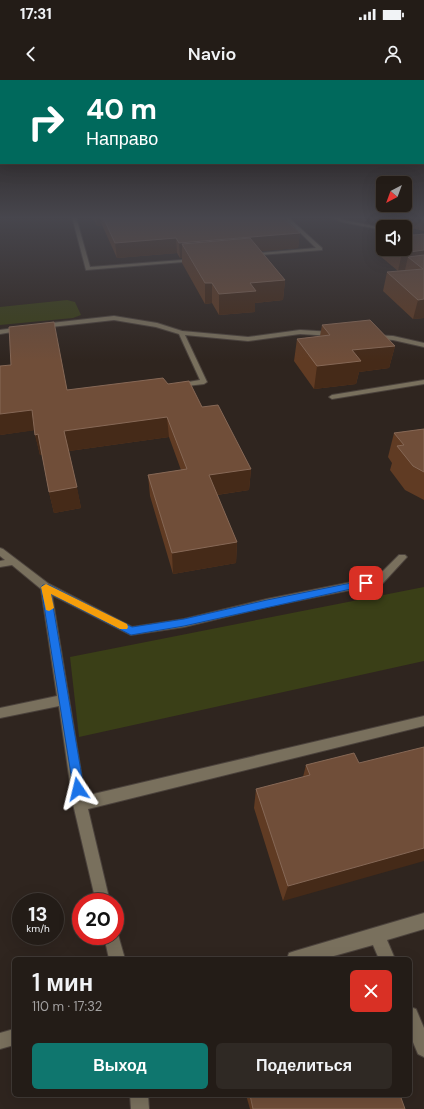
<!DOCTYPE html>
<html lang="ru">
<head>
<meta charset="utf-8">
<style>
	:root { --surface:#231c17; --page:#2f2924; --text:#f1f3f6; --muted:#a3a1a1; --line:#403a36; --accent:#0f766e }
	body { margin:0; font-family:"DM Sans",sans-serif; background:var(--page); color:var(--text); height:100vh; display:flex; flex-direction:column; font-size:15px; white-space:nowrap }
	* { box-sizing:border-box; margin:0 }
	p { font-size:13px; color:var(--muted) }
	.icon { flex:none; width:22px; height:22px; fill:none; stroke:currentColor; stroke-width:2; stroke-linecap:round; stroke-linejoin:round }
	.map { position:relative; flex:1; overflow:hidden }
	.details { position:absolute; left:12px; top:877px; width:400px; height:140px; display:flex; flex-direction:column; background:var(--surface); border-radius:6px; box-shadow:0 4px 16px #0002,0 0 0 1px var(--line) }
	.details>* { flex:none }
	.banner { position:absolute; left:0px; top:0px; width:424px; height:84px; box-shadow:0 4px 16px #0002,0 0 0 1px var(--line); background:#00695c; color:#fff; overflow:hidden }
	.needle { width:26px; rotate:221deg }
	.buttons { position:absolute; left:376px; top:96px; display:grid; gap:8px }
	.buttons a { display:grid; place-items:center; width:36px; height:36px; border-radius:6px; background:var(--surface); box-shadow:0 4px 16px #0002,0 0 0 1px var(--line); font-size:20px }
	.speed { position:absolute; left:12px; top:813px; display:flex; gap:8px; font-size:20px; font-weight:700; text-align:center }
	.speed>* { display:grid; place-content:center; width:52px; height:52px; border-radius:50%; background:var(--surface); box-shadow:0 4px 16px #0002,0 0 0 1px var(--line); line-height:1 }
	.speed small { font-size:10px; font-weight:400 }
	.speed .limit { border:6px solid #d22; background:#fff; color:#111 }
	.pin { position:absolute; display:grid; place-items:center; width:34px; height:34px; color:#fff; margin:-17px; border-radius:8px; box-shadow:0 2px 6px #0006 }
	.me { position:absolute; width:44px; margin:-22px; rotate:350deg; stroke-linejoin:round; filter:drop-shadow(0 0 3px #0008) }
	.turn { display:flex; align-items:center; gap:14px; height:84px; padding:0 20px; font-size:18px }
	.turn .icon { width:52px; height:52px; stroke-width:2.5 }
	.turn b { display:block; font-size:28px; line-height:34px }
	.round { display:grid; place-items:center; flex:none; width:42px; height:42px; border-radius:6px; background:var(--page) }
	.head { display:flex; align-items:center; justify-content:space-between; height:68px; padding:0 20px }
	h1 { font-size:24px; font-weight:600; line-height:30px }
	.button { display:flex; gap:8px; margin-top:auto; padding:8px 20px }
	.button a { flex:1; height:46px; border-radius:6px; background:var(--accent); color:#fff; font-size:16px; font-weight:600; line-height:46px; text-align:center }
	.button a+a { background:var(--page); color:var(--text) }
	.status { display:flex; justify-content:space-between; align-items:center; height:28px; padding:0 20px; background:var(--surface); direction:ltr }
	.status svg { height:11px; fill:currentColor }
	header { display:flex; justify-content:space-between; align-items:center; height:52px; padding:0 20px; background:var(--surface); font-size:18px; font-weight:600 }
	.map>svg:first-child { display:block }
	.green { fill:#3a3f17 }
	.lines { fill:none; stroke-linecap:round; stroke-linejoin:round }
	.minor-casing { stroke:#4b423c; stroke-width:2 }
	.minor { fill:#79705d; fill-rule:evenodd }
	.wall { fill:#603b23 }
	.shaded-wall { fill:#452a18 }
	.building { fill:#704e39; stroke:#866856 }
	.route { fill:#1a73e8; stroke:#114b97 }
	.slow { fill:#f59e0b }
</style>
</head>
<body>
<div class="status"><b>17:31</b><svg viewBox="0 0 49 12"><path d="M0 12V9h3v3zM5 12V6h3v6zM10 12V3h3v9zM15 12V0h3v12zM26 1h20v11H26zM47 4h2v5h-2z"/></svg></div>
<header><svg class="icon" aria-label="back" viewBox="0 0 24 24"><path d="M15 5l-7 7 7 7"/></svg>Navio<svg class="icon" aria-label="person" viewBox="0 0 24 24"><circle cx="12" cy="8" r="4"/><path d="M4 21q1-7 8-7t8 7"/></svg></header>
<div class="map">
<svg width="424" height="1029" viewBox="0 0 424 1029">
	<rect width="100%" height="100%" fill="#2f251f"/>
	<g class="green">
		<path d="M67 220 75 222 81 235 73 238 0 245V227Z"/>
		<path d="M424 507V581L79 657 70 577Z"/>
	</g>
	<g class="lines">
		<g class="minor-casing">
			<g id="minor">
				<path d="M72 137H76L90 187 195 179 197 180 195 181 86 190Z"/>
				<path d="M284 137H288L322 168V170L247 176 249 174 316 168Z"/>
				<path d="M331 137H336L344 140 383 148V150L342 142Z"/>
				<path d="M405 153 424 157V159L405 155Z"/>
				<path d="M114 236 157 243 182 251 248 257 300 250 333 252 336 254 333 256 300 254 248 261 185 255 207 302 204 304 178 307 176 306V304L200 300 179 254 156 247 114 240 42 248 39 246 42 244Z"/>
				<path d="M22 247 25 249 24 250 0 254V250Z"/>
				<path d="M373 255 393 256 424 263V267L393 260 371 258 370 257Z"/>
				<path d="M424 300V304L332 319 329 317 332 315Z"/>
				<path d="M0 468 3 469 49 504 132 547 184 539 267 519 377 497 399 475H405L407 477 383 503 380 504 267 527 184 547 131 555 52 515 85 716 424 636V646L88 729 110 822H96L73 724 59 626 0 638V628L57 616 41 509 12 485 0 487V481L5 480 0 476Z"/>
				<path d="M424 833V849L387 860 395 879H379L373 865 323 879H287L289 873 295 871Z"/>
				<path d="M115 850 117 851 125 879H109L104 856H115Z"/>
				<path d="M410 927 416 929 424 948V977L418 974 410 955Z"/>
				<path d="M14 949V965L0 969V953Z"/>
				<path d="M130 1015H148L149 1029H131Z"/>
			</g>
		</g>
		<use href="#minor" class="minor"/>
	</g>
	<g class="wall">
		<path d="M93 137H282L300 153 298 168 261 171 285 200 283 220 255 223V232L219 235 212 223 205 224 182 183V178H180L177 173 117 178 102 145 97 146Z"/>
		<path d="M364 137H424V151Z"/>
		<path d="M424 154V238L413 239 383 211 387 192 405 191V190L398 191 379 175 382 158H383V169H405Z"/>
		<path d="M322 245 395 266 389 288 359 292 356 304 314 309 294 281 297 259 320 256Z"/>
		<path d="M168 304 202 327 251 389 249 410 217 415 237 462 236 483 173 494 150 416 148 395 181 390 169 357 69 371 81 428 54 433 49 412 42 375H40L34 350 0 355 67 310Z"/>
		<path d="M424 349V420L405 410 390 390 392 383 388 377 394 353Z"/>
		<path d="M354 673 283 821 254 728 256 709 303 697 306 685Z"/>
		<path d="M246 1015H400L405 1029H250Z"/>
	</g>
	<g class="shaded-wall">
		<path d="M96 137H101L102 145 97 146Z"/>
		<path d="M300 153 298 168 189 177 182 164V178H180L179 163Z"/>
		<path d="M176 158 177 173 117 178 115 163Z"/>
		<path d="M424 170V188L408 177 405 190 398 191 402 173Z"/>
		<path d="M285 200 283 220 255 223V232L219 235V214L250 203Z"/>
		<path d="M205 203H212V223L205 224Z"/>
		<path d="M424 219V238L413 239 418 220Z"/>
		<path d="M395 266 389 288 359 292 356 304 314 309 317 286 352 270Z"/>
		<path d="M32 330 37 350 0 355V334Z"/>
		<path d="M167 337 169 357 69 371 64 351Z"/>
		<path d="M38 354 44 375H40L35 355Z"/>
		<path d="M251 389 249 410 209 416V395Z"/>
		<path d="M77 407 81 428 54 433 49 412Z"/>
		<path d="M237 462 236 483 173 494 172 473Z"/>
		<path d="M424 768V781L283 821 288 806Z"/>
	</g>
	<g class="building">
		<path d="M103 137H282L300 153 179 163 176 158 115 163Z"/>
		<path d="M413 137H424V139Z"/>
		<path d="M424 154V170L402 173 397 169H405V156Z"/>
		<path d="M250 158 285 200 250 203 256 211 219 214 212 203H205L182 164Z"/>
		<path d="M424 175V219L418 220 387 192 423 189 408 177Z"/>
		<path d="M370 240 395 266 352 270 361 281 317 286 297 259 330 255 322 245Z"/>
		<path d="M54 242 67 310 163 298 168 304 189 301 202 327 218 325 251 389 209 395 237 462 172 473 148 395 187 389 167 337 64 351 77 407 49 412 38 354 35 355 32 330 0 334V286L11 285 9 247Z"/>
		<path d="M424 349V392L413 386 397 366 404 365 394 353Z"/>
		<path d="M424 667V768L288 806 256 709 310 695 306 685 354 673 359 683Z"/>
		<path d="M250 1015H400L405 1029H253Z"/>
	</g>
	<linearGradient id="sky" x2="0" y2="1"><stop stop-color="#1a1411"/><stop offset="0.49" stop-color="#47464d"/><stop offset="1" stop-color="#47464d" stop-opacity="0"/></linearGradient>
	<rect width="424" height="281" fill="url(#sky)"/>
	<path class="route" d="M366 500H369L370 503 369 505 184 546 131 555 51 514 84 709 82 713 78 715 74 713 41 507 43 505H49L132 547 184 539 267 520Z"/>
	<path class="slow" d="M46 504 127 544 128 547 127 549H120L51 514 54 528 49 531 46 530 41 507Z"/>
</svg>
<div class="buttons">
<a><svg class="needle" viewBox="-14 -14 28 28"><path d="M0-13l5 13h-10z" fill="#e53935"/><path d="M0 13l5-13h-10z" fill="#a3a1a1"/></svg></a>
<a><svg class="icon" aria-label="sound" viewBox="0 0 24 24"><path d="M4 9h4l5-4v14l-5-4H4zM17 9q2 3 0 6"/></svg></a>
</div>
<div class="speed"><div>13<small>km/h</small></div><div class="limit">20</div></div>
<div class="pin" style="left:366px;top:503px;background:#d93025"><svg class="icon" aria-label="arrive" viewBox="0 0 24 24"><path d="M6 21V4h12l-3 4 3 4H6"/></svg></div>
<svg class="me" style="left:78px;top:709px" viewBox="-20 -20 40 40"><path d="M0-17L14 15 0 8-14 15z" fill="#1a73e8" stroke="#fff" stroke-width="4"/></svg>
<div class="banner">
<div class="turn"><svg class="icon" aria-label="right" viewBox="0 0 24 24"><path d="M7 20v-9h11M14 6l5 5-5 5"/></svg><div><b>40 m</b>Направо</div></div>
</div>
<section class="details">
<div class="head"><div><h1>1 мин</h1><p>110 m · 17:32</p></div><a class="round" style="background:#d93025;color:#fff"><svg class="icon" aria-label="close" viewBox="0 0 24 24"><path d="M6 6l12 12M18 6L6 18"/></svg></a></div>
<div class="button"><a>Выход</a><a>Поделиться</a></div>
</section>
</div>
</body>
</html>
